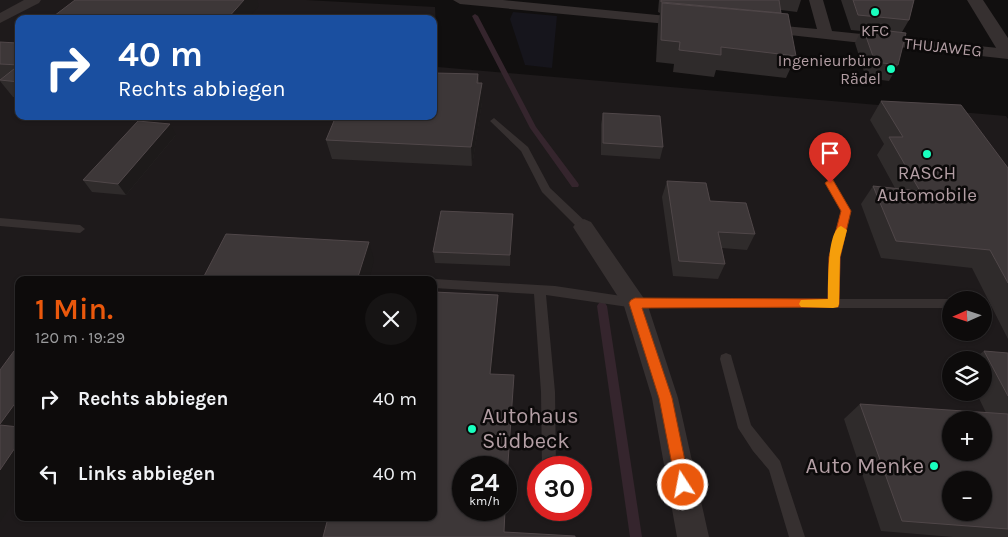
<!DOCTYPE html>
<html lang="de">
<head>
<meta charset="utf-8">
<style>
	:root { --surface:#0d0b0b; --page:#161414; --text:#f1f3f6; --muted:#9a9b9d; --line:#2d2b2c; --accent:#ea580c }
	body { margin:0; font-family:Karla,sans-serif; background:var(--page); color:var(--text); height:100vh; display:flex; flex-direction:column; font-size:19px; white-space:nowrap }
	* { box-sizing:border-box; margin:0 }
	p { font-size:16px; color:var(--muted) }
	.icon { flex:none; width:28px; height:28px; fill:none; stroke:currentColor; stroke-width:2; stroke-linecap:round; stroke-linejoin:round }
	.map { position:relative; flex:1; overflow:hidden }
	.drawer { position:absolute; left:15px; top:276px; width:422px; height:245px; display:flex; flex-direction:column; background:var(--surface); border-radius:10px; box-shadow:0 1px 4px #0004,0 0 0 1px var(--line) }
	.drawer>* { flex:none }
	.guide { position:absolute; left:15px; top:15px; width:422px; height:105px; border-radius:10px; box-shadow:0 1px 4px #0004,0 0 0 1px var(--line); background:#1a4fa0; color:#fff; overflow:hidden }
	.needle { width:32px; rotate:267deg }
	.buttons { position:absolute; left:942px; top:291px; display:grid; gap:10px }
	.buttons a { display:grid; place-items:center; width:50px; height:50px; border-radius:50%; background:var(--surface); box-shadow:0 1px 4px #0004,0 0 0 1px var(--line); font-size:25px }
	.speed { position:absolute; left:452px; top:456px; display:flex; gap:10px; font-size:25px; font-weight:700; text-align:center }
	.speed>* { display:grid; place-content:center; width:65px; height:65px; border-radius:50%; background:var(--surface); box-shadow:0 1px 4px #0004,0 0 0 1px var(--line); line-height:1 }
	.speed small { font-size:12px; font-weight:400 }
	.speed .limit { border:8px solid #d22; background:#fff; color:#111 }
	.pin { position:absolute; display:grid; place-items:center; width:42px; height:42px; color:#fff; margin:-51px -21px; border-radius:50% 50% 50% 0; rotate:-45deg; box-shadow:0 0 5px #0007 }
	.pin .icon { rotate:45deg }
	.me { position:absolute; width:55px; margin:-28px; rotate:349deg; stroke-linejoin:round; filter:drop-shadow(0 0 4px #0008) }
	.turn { display:flex; align-items:center; gap:18px; height:105px; padding:0 20px; font-size:22px }
	.turn .icon { width:65px; height:65px; stroke-width:2.5 }
	.turn b { display:block; font-size:35px; line-height:42px }
	.round { display:grid; place-items:center; flex:none; width:52px; height:52px; border-radius:26px; background:var(--page) }
	.head { display:flex; align-items:center; justify-content:space-between; height:85px; padding:0 20px }
	h1 { font-size:30px; font-weight:600; line-height:38px; color:var(--accent) }
	ul { padding:0; list-style:none }
	li { display:flex; align-items:center; gap:15px; height:75px; padding:0 20px }
	li div { flex:1 }
	li b { display:block; font-size:19px }
	li em { font-style:normal }
	.map>svg:first-child { display:block }
	.built { fill:#1e1a1b; fill-rule:evenodd }
	.green { fill:#16151c }
	.lines { fill:none; stroke-linecap:round; stroke-linejoin:round }
	.stream { fill:#35252d; fill-rule:evenodd }
	.service { fill:#363030; fill-rule:evenodd }
	.minor { fill:#363030; fill-rule:evenodd }
	.tertiary { fill:#363030; fill-rule:evenodd }
	.wall { fill:#2f2b2b }
	.shaded-wall { fill:#1d1a1a }
	.building { fill:#3d3738; stroke:#504749; fill-rule:evenodd }
	.route { fill:#ea580c; stroke:#983908 }
	.slow { fill:#f59e0b }
	.poi-dot { fill:#19ffbf; stroke:#0c0a0a; stroke-width:2 }
	.labels { text-anchor:middle; dominant-baseline:central; stroke-width:5; stroke-linejoin:round; paint-order:stroke }
	.far-poi-label { font-size:16px; fill:#b39ea4; stroke:#0c0a0a }
	.far-street-label { font-size:16px; fill:#b39ea4; stroke:#0c0a0a }
	.poi-label { font-size:19px; fill:#b39ea4; stroke:#0c0a0a }
	.near-poi-label { font-size:22px; fill:#b39ea4; stroke:#0c0a0a; text-anchor:start }
</style>
</head>
<body>
<div class="map">
<svg width="1008" height="537" viewBox="0 0 1008 537">
	<rect width="100%" height="100%" fill="#110f0f"/>
	<path class="built" d="M0 0H306L435 7 438 67 1006 116 1008 119V537H0ZM19 19H434V116H19ZM19 280H434V518H19ZM951 300H984V332H951ZM951 360H984V392H951ZM951 420H984V452H951ZM464 468H506V510H464ZM539 468H581V510H539ZM951 480H984V512H951Z"/>
	<path class="green" d="M513 12 557 16 552 68 525 65 510 19Z"/>
	<g class="lines">
		<g class="stream">
			<path d="M475 14 478 16 536 127 578 183 579 185 578 187H572L530 128 472 16Z"/>
			<path d="M602 302 605 303 607 306 642 537H630L597 306 599 303Z"/>
		</g>
		<g class="service">
			<path d="M494 118 528 147 550 188 588 224 589 227 588 230H580L542 192 521 151 490 121Z"/>
			<path d="M830 180 833 181 851 211 841 257 839 299H949L951 300V308H635L546 295 555 392 556 468H542L541 392 534 294 434 288V280H432L434 279 555 286 635 298 827 299 829 257 841 211 825 183Z"/>
			<path d="M0 218 80 225 85 229 80 233 0 226Z"/>
			<path d="M726 353 731 355 732 359 751 425 780 461 805 537H789L769 470 753 451 738 428 720 359 721 355Z"/>
		</g>
		<g class="minor">
			<path d="M24 0H41L39 3 0 23V13Z"/>
			<path d="M453 0H503L688 18 693 19 695 22 693 25 688 26 460 4Z"/>
			<path d="M809 0H823L832 31 1008 49V59L762 32 757 31 755 28 757 25 762 24 817 29Z"/>
			<path d="M584 219 591 222 647 303 678 398 709 537H677L652 398 624 306 573 227 577 222Z"/>
		</g>
		<path class="tertiary" d="M967 0H983L1008 38V58L1001 56Z"/>
	</g>
	<g class="wall">
		<path d="M659 0H801L797 12 781 10V13L796 56 786 78 716 70 714 77 673 72 674 64 656 62 658 24 660 13 658 12Z"/>
		<path d="M841 0H914L909 20 902 32 898 65 889 81 866 78 855 43 861 31 851 30Z"/>
		<path d="M0 42 17 43 19 42V98L13 97 0 81 1 79H0Z"/>
		<path d="M478 74 479 83H482V102L472 166 332 159 326 140Z"/>
		<path d="M881 101 1008 168V339L972 268 881 258 861 204 873 186 895 188 877 155 884 144 870 120Z"/>
		<path d="M603 113 663 147 660 159 601 155V124Z"/>
		<path d="M176 135 126 195 92 192 83 180Z"/>
		<path d="M667 181 710 201 755 234 747 250 722 248 725 264 718 279 673 276 662 197Z"/>
		<path d="M513 214 510 266 435 263 433 252Z"/>
		<path d="M984 351 1008 353V537H953L881 531 844 419 860 404 986 413 976 392H984V360H972Z"/>
	</g>
	<g class="shaded-wall">
		<path d="M244 0H257L259 6 247 19H227Z"/>
		<path d="M482 83V102L472 166 471 147Z"/>
		<path d="M170 124 176 135 126 195 118 184Z"/>
		<path d="M513 214V225L510 266V255Z"/>
		<path d="M369 242 374 260 369 280H357Z"/>
		<path d="M498 295V313L491 390 490 374Z"/>
		<path d="M514 375 513 391 506 502V492Z"/>
		<path d="M19 398V436L0 426V424Z"/>
		<path d="M19 442V493L0 522V470Z"/>
	</g>
	<g class="building">
		<path d="M75 0H244L227 19H50Z"/>
		<path d="M661 0H779L781 13 661 2Z"/>
		<path d="M853 0H914L909 20 858 15Z"/>
		<path d="M662 3 788 14 796 56 721 47V55L679 50 680 42 661 40Z"/>
		<path d="M863 28 906 33 898 65 875 62Z"/>
		<path d="M0 42 17 43 19 42V82L0 80 19 65 0 64Z"/>
		<path d="M434 73 478 74 477 83H482L471 147 326 140 336 116H434Z"/>
		<path d="M881 101 961 105 1008 168V283L990 250 896 241 873 186 920 191 889 137H903Z"/>
		<path d="M603 113 660 116 663 147 603 143Z"/>
		<path d="M138 121 170 124 118 184 83 180Z"/>
		<path d="M667 181 706 183 710 201 746 203 755 234 718 232 725 264 679 261Z"/>
		<path d="M441 211 513 214 510 255 433 252Z"/>
		<path d="M226 234 369 242 357 280H202Z"/>
		<path d="M434 292 498 295 490 374 514 375 506 492V468H464V510H505L504 532 575 536V537H323L328 518H434Z"/>
		<path d="M14 351 19 352V398L0 424V370Z"/>
		<path d="M984 351 1008 353V396Z"/>
		<path d="M860 404 1008 414V529L902 521ZM951 420H984V452H951ZM951 480H984V512H951Z"/>
		<path d="M0 425 19 427V442L0 470Z"/>
	</g>
	<path class="route" d="M830 179 833 180 851 211 840 257 839 304 838 307 642 308 672 398 690 485 688 490 683 492 677 490 659 398 629 303 631 300 635 298 828 299 829 257 841 211 825 183Z"/>
	<path class="slow" d="M841 226 847 230 840 257 839 304 838 307 833 308 801 307 799 304 801 300 828 299C828 285 827 230 841 226Z"/>
	<g class="poi-dot">
		<circle cx="875" cy="12" r="5"/>
		<circle cx="891" cy="69" r="5"/>
		<circle cx="927" cy="154" r="5"/>
		<circle cx="472" cy="429" r="5"/>
		<circle cx="934" cy="466" r="5"/>
	</g>
	<g class="labels">
		<g class="far-poi-label">
			<text x="875" y="30">KFC</text>
			<text x="881" y="60" text-anchor="end">Ingenieurbüro<tspan x="881" dy="18">Rädel</tspan></text>
		</g>
		<g class="far-street-label">
			<text transform="translate(943 47) rotate(6)">THUJAWEG</text>
		</g>
		<g class="poi-label">
			<text x="927" y="173">RASCH<tspan x="927" dy="22">Automobile</tspan></text>
		</g>
		<g class="near-poi-label">
			<text x="482" y="416">Autohaus<tspan x="482" dy="25">Südbeck</tspan></text>
			<text x="924" y="466" text-anchor="end">Auto Menke</text>
		</g>
	</g>
</svg>
<div class="buttons">
<a><svg class="needle" viewBox="-14 -14 28 28"><path d="M0-13l5 13h-10z" fill="#e53935"/><path d="M0 13l5-13h-10z" fill="#9a9b9d"/></svg></a>
<a><svg class="icon" aria-label="layers" viewBox="0 0 24 24"><path d="M12 4l9 5-9 5-9-5zM3 14l9 5 9-5"/></svg></a>
<a>+</a>
<a>−</a>
</div>
<div class="speed"><div>24<small>km/h</small></div><div class="limit">30</div></div>
<div class="pin" style="left:830px;top:183px;background:#d93025"><svg class="icon" aria-label="arrive" viewBox="0 0 24 24"><path d="M6 21V4h12l-3 4 3 4H6"/></svg></div>
<svg class="me" style="left:683px;top:485px" viewBox="-20 -20 40 40"><circle r="17" fill="#ea580c" stroke="#fff" stroke-width="3"/><path d="M0-11L8 9 0 5-8 9z" fill="#fff"/></svg>
<div class="guide">
<div class="turn"><svg class="icon" aria-label="right" viewBox="0 0 24 24"><path d="M7 20v-9h11M14 6l5 5-5 5"/></svg><div><b>40 m</b>Rechts abbiegen</div></div>
</div>
<section class="drawer">
<div class="head"><div><h1>1 Min.</h1><p>120 m · 19:29</p></div><a class="round"><svg class="icon" aria-label="close" viewBox="0 0 24 24"><path d="M6 6l12 12M18 6L6 18"/></svg></a></div>
<ul>
<li><svg class="icon" aria-label="right" viewBox="0 0 24 24"><path d="M7 20v-9h11M14 6l5 5-5 5"/></svg><div><b>Rechts abbiegen</b></div><em>40 m</em></li>
<li><svg class="icon" aria-label="left" viewBox="0 0 24 24"><path d="M17 20v-9H6M10 6l-5 5 5 5"/></svg><div><b>Links abbiegen</b></div><em>40 m</em></li>
</ul>
</section>
</div>
</body>
</html>
